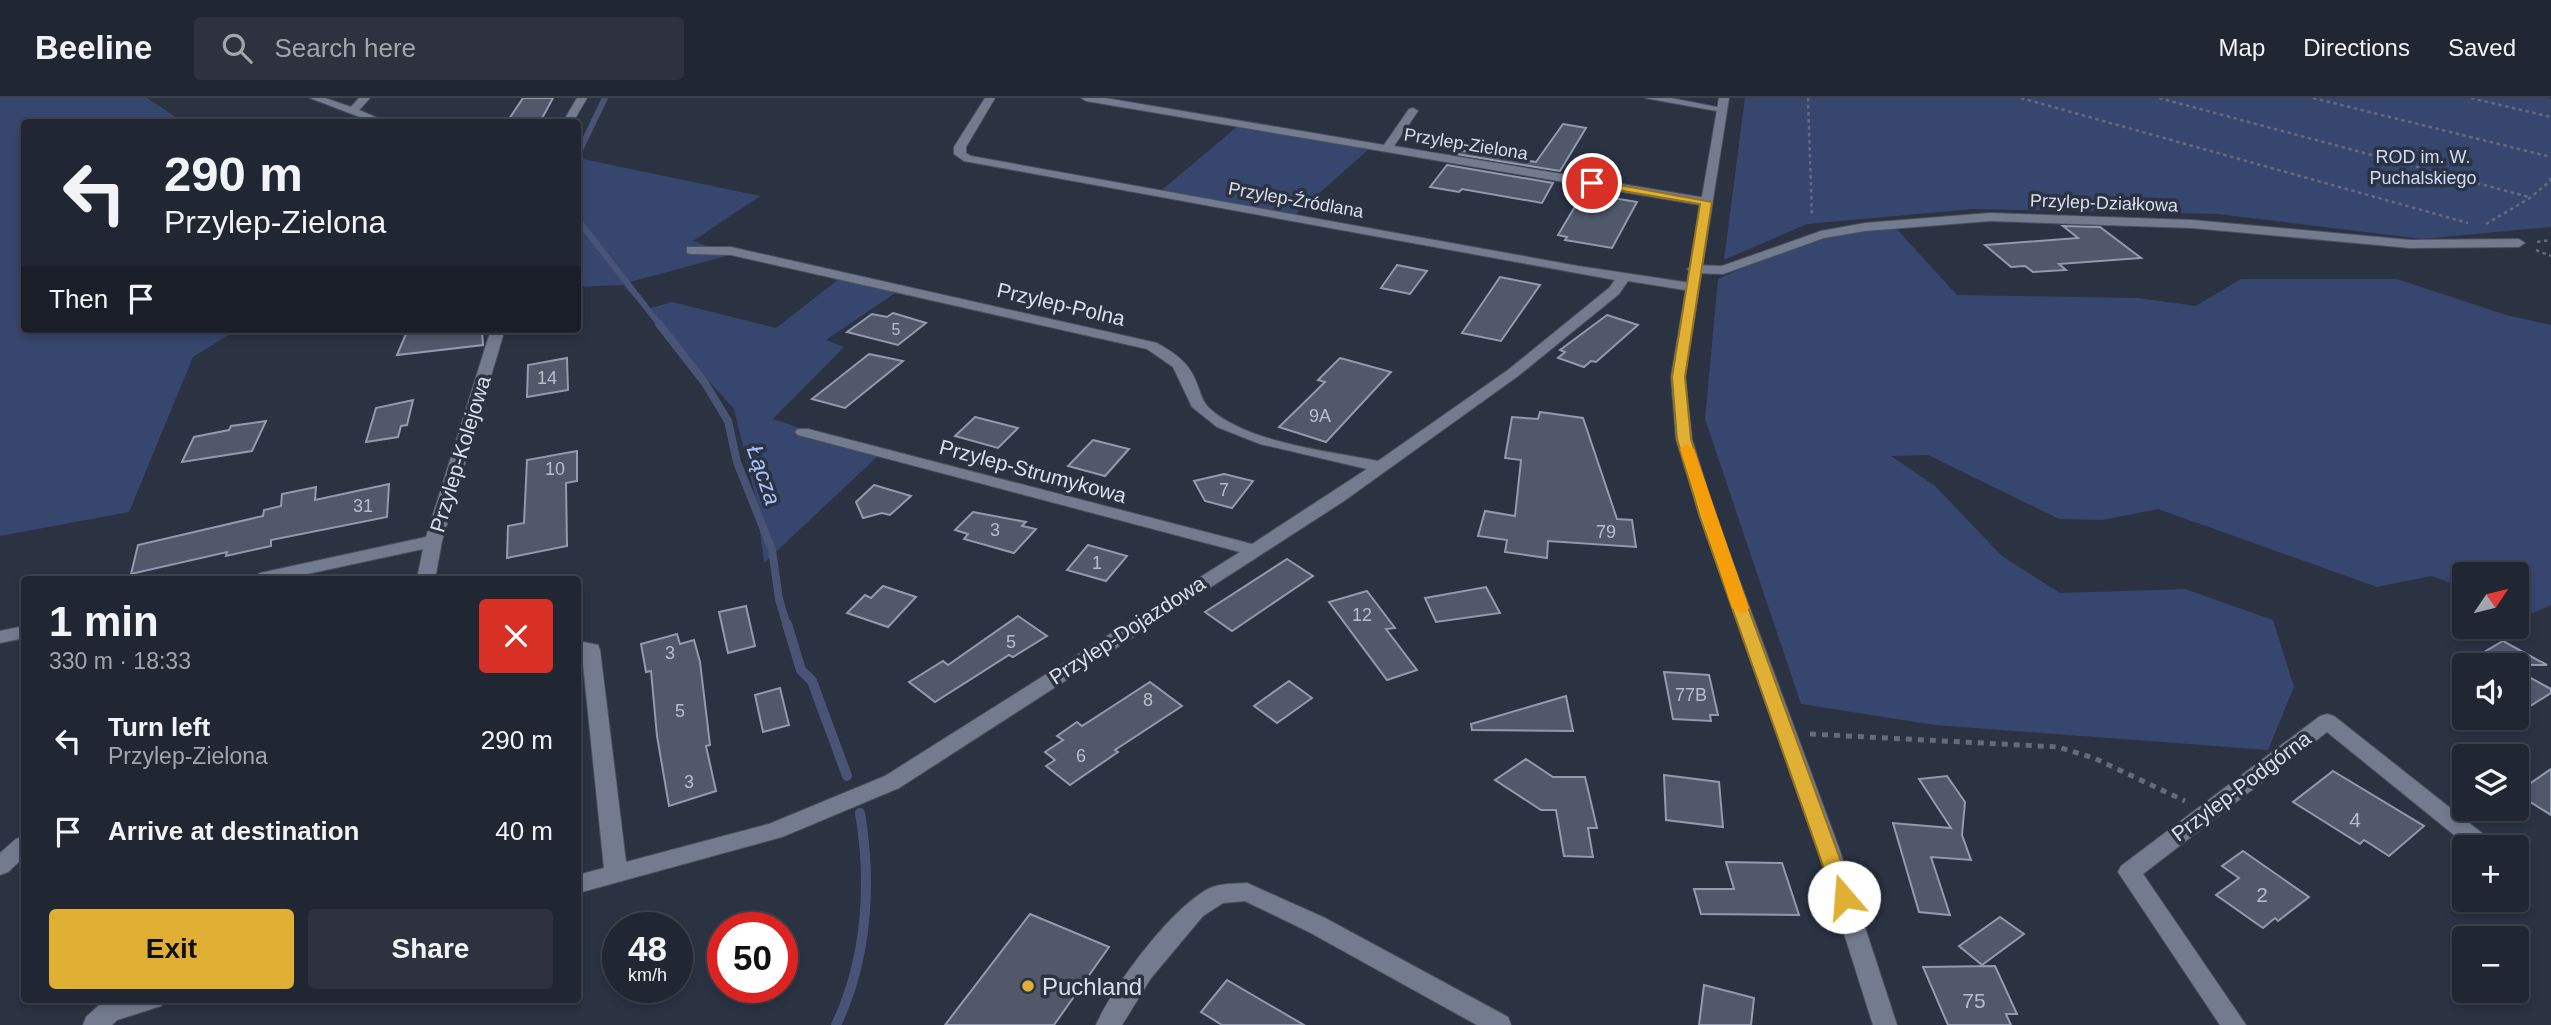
<!DOCTYPE html>
<html lang="en">
<head>
<meta charset="utf-8">
<style>
	:root { --surface:#202632; --page:#2d323e; --text:#f1f3f6; --muted:#a2a5ac; --line:#3d434d; --accent:#dfb034 }
	body { margin:0; font-family:Arial,sans-serif; background:var(--page); color:var(--text); height:100vh; display:flex; flex-direction:column; font-size:26px; white-space:nowrap }
	* { box-sizing:border-box; margin:0 }
	p { font-size:23px; color:var(--muted) }
	.icon { flex:none; width:38px; height:38px; fill:none; stroke:currentColor; stroke-width:2; stroke-linecap:round; stroke-linejoin:round }
	.map { position:relative; flex:1; overflow:hidden }
	.side { position:absolute; left:21px; top:478px; width:560px; height:427px; display:flex; flex-direction:column; background:var(--surface); border-radius:7px; box-shadow:0 4px 10px #0003,0 0 0 2px var(--line) }
	.side>* { flex:none }
	.hud { position:absolute; left:21px; top:21px; width:560px; height:214px; border-radius:7px; box-shadow:0 4px 10px #0003,0 0 0 2px var(--line); background:#202632; color:var(--text); overflow:hidden }
	.needle { width:46px; rotate:55deg }
	.buttons { position:absolute; left:2452px; top:464px; display:grid; gap:14px }
	.buttons a { display:grid; place-items:center; width:77px; height:77px; border-radius:7px; background:var(--surface); box-shadow:0 4px 10px #0003,0 0 0 2px var(--line); font-size:35px }
	.speed { position:absolute; left:602px; top:814px; display:flex; gap:14px; font-size:35px; font-weight:700; text-align:center }
	.speed>* { display:grid; place-content:center; width:91px; height:91px; border-radius:50%; background:var(--surface); box-shadow:0 4px 10px #0003,0 0 0 2px var(--line); line-height:1 }
	.speed small { font-size:18px; font-weight:400 }
	.speed .limit { border:10px solid #d22; background:#fff; color:#111 }
	.pin { position:absolute; display:grid; place-items:center; width:60px; height:60px; color:#fff; margin:-30px; border:4px solid #fff; border-radius:50%; box-shadow:0 2px 7px #0007 }
	.me { position:absolute; width:77px; margin:-38px; rotate:342deg; stroke-linejoin:round; filter:drop-shadow(0 0 5px #0008) }
	.turn { display:flex; align-items:center; gap:24px; height:147px; padding:0 28px; font-size:32px }
	.turn .icon { width:91px; height:91px; stroke-width:2.5 }
	.turn b { display:block; font-size:49px; line-height:60px }
	.then { display:flex; align-items:center; height:66px; padding:0 28px; background:#0003; gap:14px; font-size:26px }
	.round { display:grid; place-items:center; flex:none; width:74px; height:74px; border-radius:7px; background:var(--page) }
	.head { display:flex; align-items:center; justify-content:space-between; height:119px; padding:0 28px }
	h1 { font-size:42px; font-weight:700; line-height:52px }
	.cta { display:flex; gap:14px; margin-top:auto; padding:14px 28px }
	.cta a { flex:1; height:80px; border-radius:7px; background:var(--accent); color:#111; font-size:28px; font-weight:700; line-height:80px; text-align:center }
	.cta a+a { background:var(--page); color:var(--text) }
	ul { padding:0; list-style:none }
	li { display:flex; align-items:center; gap:21px; height:91px; padding:0 28px }
	li div { flex:1 }
	li b { display:block; font-size:26px }
	li em { font-style:normal }
	header { display:flex; align-items:center; gap:42px; box-sizing:border-box; height:98px; padding:0 35px; background:var(--surface); border-bottom:2px solid var(--line) }
	header strong { font-size:33px }
	nav { display:flex; gap:38px; margin-inline-start:auto; font-size:24px }
	.search { width:490px; height:63px; background:var(--page); display:flex; align-items:center; gap:18px; box-sizing:border-box; padding:0 24px; border-radius:7px; color:var(--muted); font-size:26px }
	.map>svg:first-child { display:block }
	.green { fill:#37466e }
	.lines { fill:none; stroke-linecap:round; stroke-linejoin:round }
	.stream-far2 { stroke:#495375; stroke-width:6 }
	.stream-far1 { stroke:#495375; stroke-width:8 }
	.stream { stroke:#495375; stroke-width:10 }
	.building { fill:#50586a; stroke:#919aaf; stroke-width:2 }
	.service-casing { stroke:#4b505e; stroke-width:2 }
	.minor-casing { stroke:#4b505e; stroke-width:2 }
	.secondary-casing { stroke:#4b505e; stroke-width:2 }
	.path-far1 { stroke:#656b7a; stroke-width:2.5; stroke-dasharray:3.5 3.5; stroke-linecap:butt }
	.path { stroke:#656b7a; stroke-width:5; stroke-dasharray:6 6; stroke-linecap:butt }
	.service { fill:#737c8f; fill-rule:evenodd }
	.minor { fill:#737c8f; fill-rule:evenodd }
	.secondary { fill:#737c8f; fill-rule:evenodd }
	.route { fill:#dfb034; stroke:#917222; stroke-width:2 }
	.slow { fill:#f59e0b }
	.poi-dot { fill:#dfb034; stroke:#2b3242; stroke-width:2.5 }
	.labels { text-anchor:middle; dominant-baseline:central; stroke-width:7; stroke-linejoin:round; paint-order:stroke }
	.far-number-label { font-size:16px; fill:#b8bdca }
	.far-street-label { font-size:18px; fill:#dadfea; stroke:#2b3242 }
	.far-park-label { font-size:18px; fill:#cedcfb; stroke:#2b3242 }
	.number-label { font-size:18px; fill:#b8bdca }
	.street-label { font-size:21px; fill:#dadfea; stroke:#2b3242 }
	.near-number-label { font-size:21px; fill:#b8bdca }
	.water-label { font-size:23px; font-style:italic; fill:#a7c0fd; stroke:#2b3242 }
	.near-poi-label { font-size:24px; fill:#dadfea; stroke:#2b3242; text-anchor:start }
</style>
</head>
<body>
<header>
<strong>Beeline</strong>
<div class="search"><svg class="icon" aria-label="search" viewBox="0 0 24 24"><circle cx="10" cy="10" r="6"/><path d="M15 15l6 6"/></svg>Search here</div>
<nav><a>Map</a><a>Directions</a><a>Saved</a></nav>
</header>
<div class="map">
<svg width="2551" height="927" viewBox="0 0 2551 927">
	<rect width="100%" height="100%" fill="#2b3242"/>
	<g class="green">
		<path d="M0 0H147L183 24H24V231H238L193 259 129 414 0 438Z"/>
		<path d="M1745 0H2548L2551 1V129L2422 141 2218 116 1973 111 1807 126 1724 162Z"/>
		<path d="M1239 27 1369 51 1290 121 1156 97Z"/>
		<path d="M578 60 760 98 693 143 730 157 630 184 647 211 672 204 776 230 843 178 901 191 826 242 844 249 773 321 879 357 764 465 756 401 734 311 623 187 578 189Z"/>
		<path d="M1892 126 1957 197 2138 200 2196 208 2241 181H2397L2506 217 2551 227V507L2533 515 2517 509 2516 476H2464V489L2431 478 2377 489 2158 411 2102 422 2059 421 1928 357 1891 358 1935 388 2002 458 2060 495 2185 491 2273 522 2294 589 2268 652 1935 627 1801 606 1705 321 1718 181 1791 147 1836 134Z"/>
	</g>
	<g class="lines">
		<g class="stream-far2">
			<path d="M578 56 605 0"/>
			<path d="M578 122 660 227"/>
		</g>
		<path class="stream-far1" d="M659 226 705 285 728 323 737 364 772 452 779 501 787 528"/>
		<g class="stream">
			<path d="M787 526 801 572 812 583 847 678"/>
			<path d="M836 927C867 862 872 786 860 715"/>
		</g>
	</g>
	<g class="building">
		<path d="M523 0H553L540 24H507Z"/>
		<path d="M1563 26 1586 30 1560 73 1456 56 1459 52 1536 64Z"/>
		<path d="M1447 67 1553 85 1542 105 1462 91 1459 94 1430 89Z"/>
		<path d="M1583 95 1637 104 1612 150 1565 142 1567 139 1558 137Z"/>
		<path d="M2063 128 2100 129 2141 160 2059 166 2066 172 2033 174 2025 168 2011 169 1985 147 2078 140Z"/>
		<path d="M1397 167 1427 173 1410 196 1381 190Z"/>
		<path d="M1500 179 1540 187 1501 243 1462 235Z"/>
		<path d="M893 215 926 225 898 247 847 234 872 216 887 219Z"/>
		<path d="M1607 217 1638 227 1596 264 1591 263 1584 269 1558 260 1565 254 1560 252Z"/>
		<path d="M408 231H482L483 247 397 257Z"/>
		<path d="M869 256 903 263 845 310 812 301Z"/>
		<path d="M567 260 568 292 527 299 528 267Z"/>
		<path d="M1340 260 1391 274 1326 344 1279 329 1325 284 1318 282Z"/>
		<path d="M413 302 407 327 401 328 398 339 366 344 376 310Z"/>
		<path d="M1540 314 1583 320 1617 421 1632 422 1636 449 1548 443 1547 460 1505 454 1507 442 1478 438 1485 413 1515 418 1521 362 1505 360 1512 319 1538 321Z"/>
		<path d="M975 319 1018 330 998 350 955 338Z"/>
		<path d="M266 323 252 353 182 364 194 339 229 332 231 328Z"/>
		<path d="M1093 342 1129 351 1105 378 1068 368Z"/>
		<path d="M577 353V383L566 385 567 448 507 460 508 428 524 425 527 362Z"/>
		<path d="M1224 376 1253 383 1232 410 1205 403 1194 383Z"/>
		<path d="M389 386 387 419 271 442V448L226 458 227 454 131 476 138 447 263 418 264 412 281 408 282 396 316 389 315 402Z"/>
		<path d="M874 387 911 398 890 417 882 415 863 420 856 404Z"/>
		<path d="M973 414 1026 424 1022 428 1036 431 1014 455 964 441 968 436 955 432Z"/>
		<path d="M1088 447 1127 458 1106 483 1067 472Z"/>
		<path d="M1287 461 1313 478 1232 533 1205 514Z"/>
		<path d="M883 488 916 499 888 529 847 515 865 497 871 500Z"/>
		<path d="M1486 489 1500 515 1436 524 1425 500Z"/>
		<path d="M1367 493 1395 530 1386 531 1417 572 1387 582 1329 504Z"/>
		<path d="M746 508 755 548 728 555 719 514Z"/>
		<path d="M1018 518 1047 538 1013 559 1009 557 935 604 909 584 943 563 948 567Z"/>
		<path d="M677 536 680 546 694 542 700 564 710 647 706 648 716 693 669 708 657 638 651 573 646 574 641 546Z"/>
		<path d="M2503 543 2547 567H2462Z"/>
		<path d="M2516 572 2551 591V595L2516 617Z"/>
		<path d="M1664 574 1709 577 1718 617H1710L1711 623 1673 621Z"/>
		<path d="M1289 583 1312 600 1277 625 1254 608Z"/>
		<path d="M1150 584 1182 608 1115 652 1118 654 1070 687 1046 668 1055 662 1045 654 1063 642 1057 638 1077 624 1082 628Z"/>
		<path d="M780 590 789 627 763 634 755 597Z"/>
		<path d="M1566 598 1573 633 1472 632 1471 626Z"/>
		<path d="M1526 661 1553 679H1585L1597 730H1588L1593 759 1564 758 1556 712H1541L1495 682Z"/>
		<path d="M2551 671V717L2516 695Z"/>
		<path d="M2333 673 2424 728 2389 758 2364 742 2360 746 2293 704Z"/>
		<path d="M1664 677 1719 684 1723 729 1666 722Z"/>
		<path d="M1947 678 1965 704 1962 737 1971 762 1931 759 1950 817 1919 814 1893 725 1951 730 1919 681Z"/>
		<path d="M2243 753 2309 799 2278 823 2275 820 2263 830 2216 797 2239 780 2222 768Z"/>
		<path d="M1726 764 1782 765 1799 817 1701 816 1694 791H1734Z"/>
		<path d="M1030 816 1109 849 1054 927H945Z"/>
		<path d="M2000 819 2024 836 1982 867 1959 848Z"/>
		<path d="M1995 868 2017 916H2006L2011 927H1948L1923 869Z"/>
		<path d="M1227 882 1304 927H1222L1201 914Z"/>
		<path d="M1704 887 1754 900 1751 927H1699Z"/>
	</g>
	<g class="lines">
		<g class="service-casing">
			<g id="service">
				<path d="M1990 115 2192 122 2410 142 2519 141 2525 145 2519 149 2410 150 2192 130 1990 123 1865 133 1824 140 1723 176 1694 175 1687 171 1694 167 1722 168 1821 133 1865 125Z"/>
				<path d="M24 738V759L8 774 0 777V755L16 741Z"/>
				<path d="M1247 785 1325 820 1508 919 1511 927H1477L1309 834 1245 803 1223 805 1203 818 1151 880 1122 927H1096C1114 887 1171 810 1210 790 1221 785 1235 786 1247 785Z"/>
			</g>
		</g>
		<g class="minor-casing">
			<g id="minor">
				<path d="M310 0H325L351 9 359 0H370L359 12 387 24H373Z"/>
				<path d="M577 0H587L573 24H563Z"/>
				<path d="M985 0H995L966 49V55L971 58 1578 168 1691 185 1698 189 1691 193 1628 183 1619 196 1518 278 1344 403 899 690 782 739 578 795V777L604 770 582 556 578 555V543L598 547 600 552 626 764 769 726 885 678 1240 454 798 337 795 334 798 331H808L1252 446 1367 371 1260 346 1217 329 1192 309 1173 269 1147 251 731 157 692 156 687 155V149H731L1157 245C1173 254 1188 264 1195 281 1200 292 1201 302 1209 310 1247 345 1328 353 1378 363L1508 272 1609 190 1615 182 964 63 954 56V49Z"/>
				<path d="M1081 0H1105L1384 47 1409 11 1413 10 1418 13 1394 48 1706 100 1712 104 1706 108 1086 3Z"/>
				<path d="M1645 0H1671L1727 11 1722 14Z"/>
				<path d="M491 231H505L442 443 435 481H417L423 451 284 481H251L260 475 426 439Z"/>
				<path d="M24 528V540L0 545V533Z"/>
				<path d="M2327 616 2334 618 2492 743 2495 749H2469L2327 634 2143 776 2246 927H2220L2118 774 2121 768 2320 618Z"/>
				<path d="M106 901H164L161 908 117 922 112 927H83L86 919Z"/>
			</g>
		</g>
		<g class="secondary-casing">
			<path id="secondary" d="M1719 0H1729L1685 279 1692 341 1716 419 1839 750 1897 927H1873L1817 750 1700 419 1676 341 1671 279Z"/>
		</g>
		<g class="path-far1">
			<path d="M1808 0 1812 119"/>
			<path d="M2021 0 2468 125"/>
			<path d="M2159 0 2529 99"/>
			<path d="M2313 0 2551 59"/>
			<path d="M2471 0 2551 19"/>
			<path d="M2486 126 2530 100 2550 83 2551 77"/>
			<path d="M2537 144 2551 142"/>
			<path d="M2536 152 2551 158"/>
		</g>
		<path class="path" d="M1810 636 2058 649 2094 660 2185 703"/>
		<use href="#service" class="service"/>
		<use href="#minor" class="minor"/>
		<use href="#secondary" class="secondary"/>
	</g>
	<path class="route" d="M1592 82 1712 104 1685 279 1691 341 1715 419 1854 799 1851 805H1837L1834 799 1700 419 1677 341 1672 279 1700 106 1588 87V83Z"/>
	<path class="slow" d="M1687 346 1694 351 1749 510 1746 514 1740 515 1732 510 1680 351Z"/>
	<circle class="poi-dot" cx="1028" cy="888" r="7"/>
	<g class="labels">
		<g class="far-number-label">
			<text x="896" y="231">5</text>
		</g>
		<g class="far-street-label">
			<text transform="translate(1466 46) rotate(9)">Przylep-Zielona</text>
			<text transform="translate(1296 102) rotate(10)">Przylep-Źródlana</text>
			<text transform="translate(2104 105) rotate(2)">Przylep-Działkowa</text>
		</g>
		<g class="far-park-label">
			<text x="2423" y="59">ROD im. W.<tspan x="2423" dy="21">Puchalskiego</tspan></text>
		</g>
		<g class="number-label">
			<text x="547" y="280">14</text>
			<text x="1320" y="318">9A</text>
			<text x="555" y="371">10</text>
			<text x="1224" y="392">7</text>
			<text x="363" y="408">31</text>
			<text x="995" y="432">3</text>
			<text x="1606" y="434">79</text>
			<text x="1097" y="465">1</text>
			<text x="1362" y="517">12</text>
			<text x="1011" y="544">5</text>
			<text x="670" y="555">3</text>
			<text x="1691" y="597">77B</text>
			<text x="1148" y="602">8</text>
			<text x="680" y="613">5</text>
			<text x="1081" y="658">6</text>
			<text x="689" y="684">3</text>
		</g>
		<g class="street-label">
			<text transform="translate(1061 206) rotate(13)">Przylep-Polna</text>
			<text transform="translate(460 356) rotate(-73)">Przylep-Kolejowa</text>
			<text transform="translate(1033 373) rotate(15)">Przylep-Strumykowa</text>
			<text transform="translate(1127 532) rotate(-33)">Przylep-Dojazdowa</text>
			<text transform="translate(2241 688) rotate(-37)">Przylep-Podgórna</text>
		</g>
		<g class="near-number-label">
			<text x="2355" y="721">4</text>
			<text x="2262" y="796">2</text>
			<text x="1974" y="902">75</text>
		</g>
		<g class="water-label">
			<text transform="translate(764 377) rotate(71)">Łącza</text>
		</g>
		<g class="near-poi-label">
			<text x="1042" y="888">Puchland</text>
		</g>
	</g>
</svg>
<div class="buttons">
<a><svg class="needle" viewBox="-14 -14 28 28"><path d="M0-13l5 13h-10z" fill="#e53935"/><path d="M0 13l5-13h-10z" fill="#a2a5ac"/></svg></a>
<a><svg class="icon" aria-label="sound" viewBox="0 0 24 24"><path d="M4 9h4l5-4v14l-5-4H4zM17 9q2 3 0 6"/></svg></a>
<a><svg class="icon" aria-label="layers" viewBox="0 0 24 24"><path d="M12 4l9 5-9 5-9-5zM3 14l9 5 9-5"/></svg></a>
<a>+</a>
<a>−</a>
</div>
<div class="speed"><div>48<small>km/h</small></div><div class="limit">50</div></div>
<div class="pin" style="left:1592px;top:85px;background:#d93025"><svg class="icon" aria-label="arrive" viewBox="0 0 24 24"><path d="M6 21V4h12l-3 4 3 4H6"/></svg></div>
<svg class="me" style="left:1844px;top:799px" viewBox="-20 -20 40 40"><circle r="19" fill="#fff"/><path d="M0-13L10 11 0 6-10 11z" fill="#dfb034"/></svg>
<div class="hud">
<div class="turn"><svg class="icon" aria-label="left" viewBox="0 0 24 24"><path d="M17 20v-9H6M10 6l-5 5 5 5"/></svg><div><b>290 m</b>Przylep-Zielona</div></div>
<div class="then">Then<svg class="icon" aria-label="arrive" viewBox="0 0 24 24"><path d="M6 21V4h12l-3 4 3 4H6"/></svg></div>
</div>
<section class="side">
<div class="head"><div><h1>1 min</h1><p>330 m · 18:33</p></div><a class="round" style="background:#d93025;color:#fff"><svg class="icon" aria-label="close" viewBox="0 0 24 24"><path d="M6 6l12 12M18 6L6 18"/></svg></a></div>
<ul>
<li><svg class="icon" aria-label="left" viewBox="0 0 24 24"><path d="M17 20v-9H6M10 6l-5 5 5 5"/></svg><div><b>Turn left</b><p>Przylep-Zielona</p></div><em>290 m</em></li>
<li><svg class="icon" aria-label="arrive" viewBox="0 0 24 24"><path d="M6 21V4h12l-3 4 3 4H6"/></svg><div><b>Arrive at destination</b></div><em>40 m</em></li>
</ul>
<div class="cta"><a>Exit</a><a>Share</a></div>
</section>
</div>
</body>
</html>
